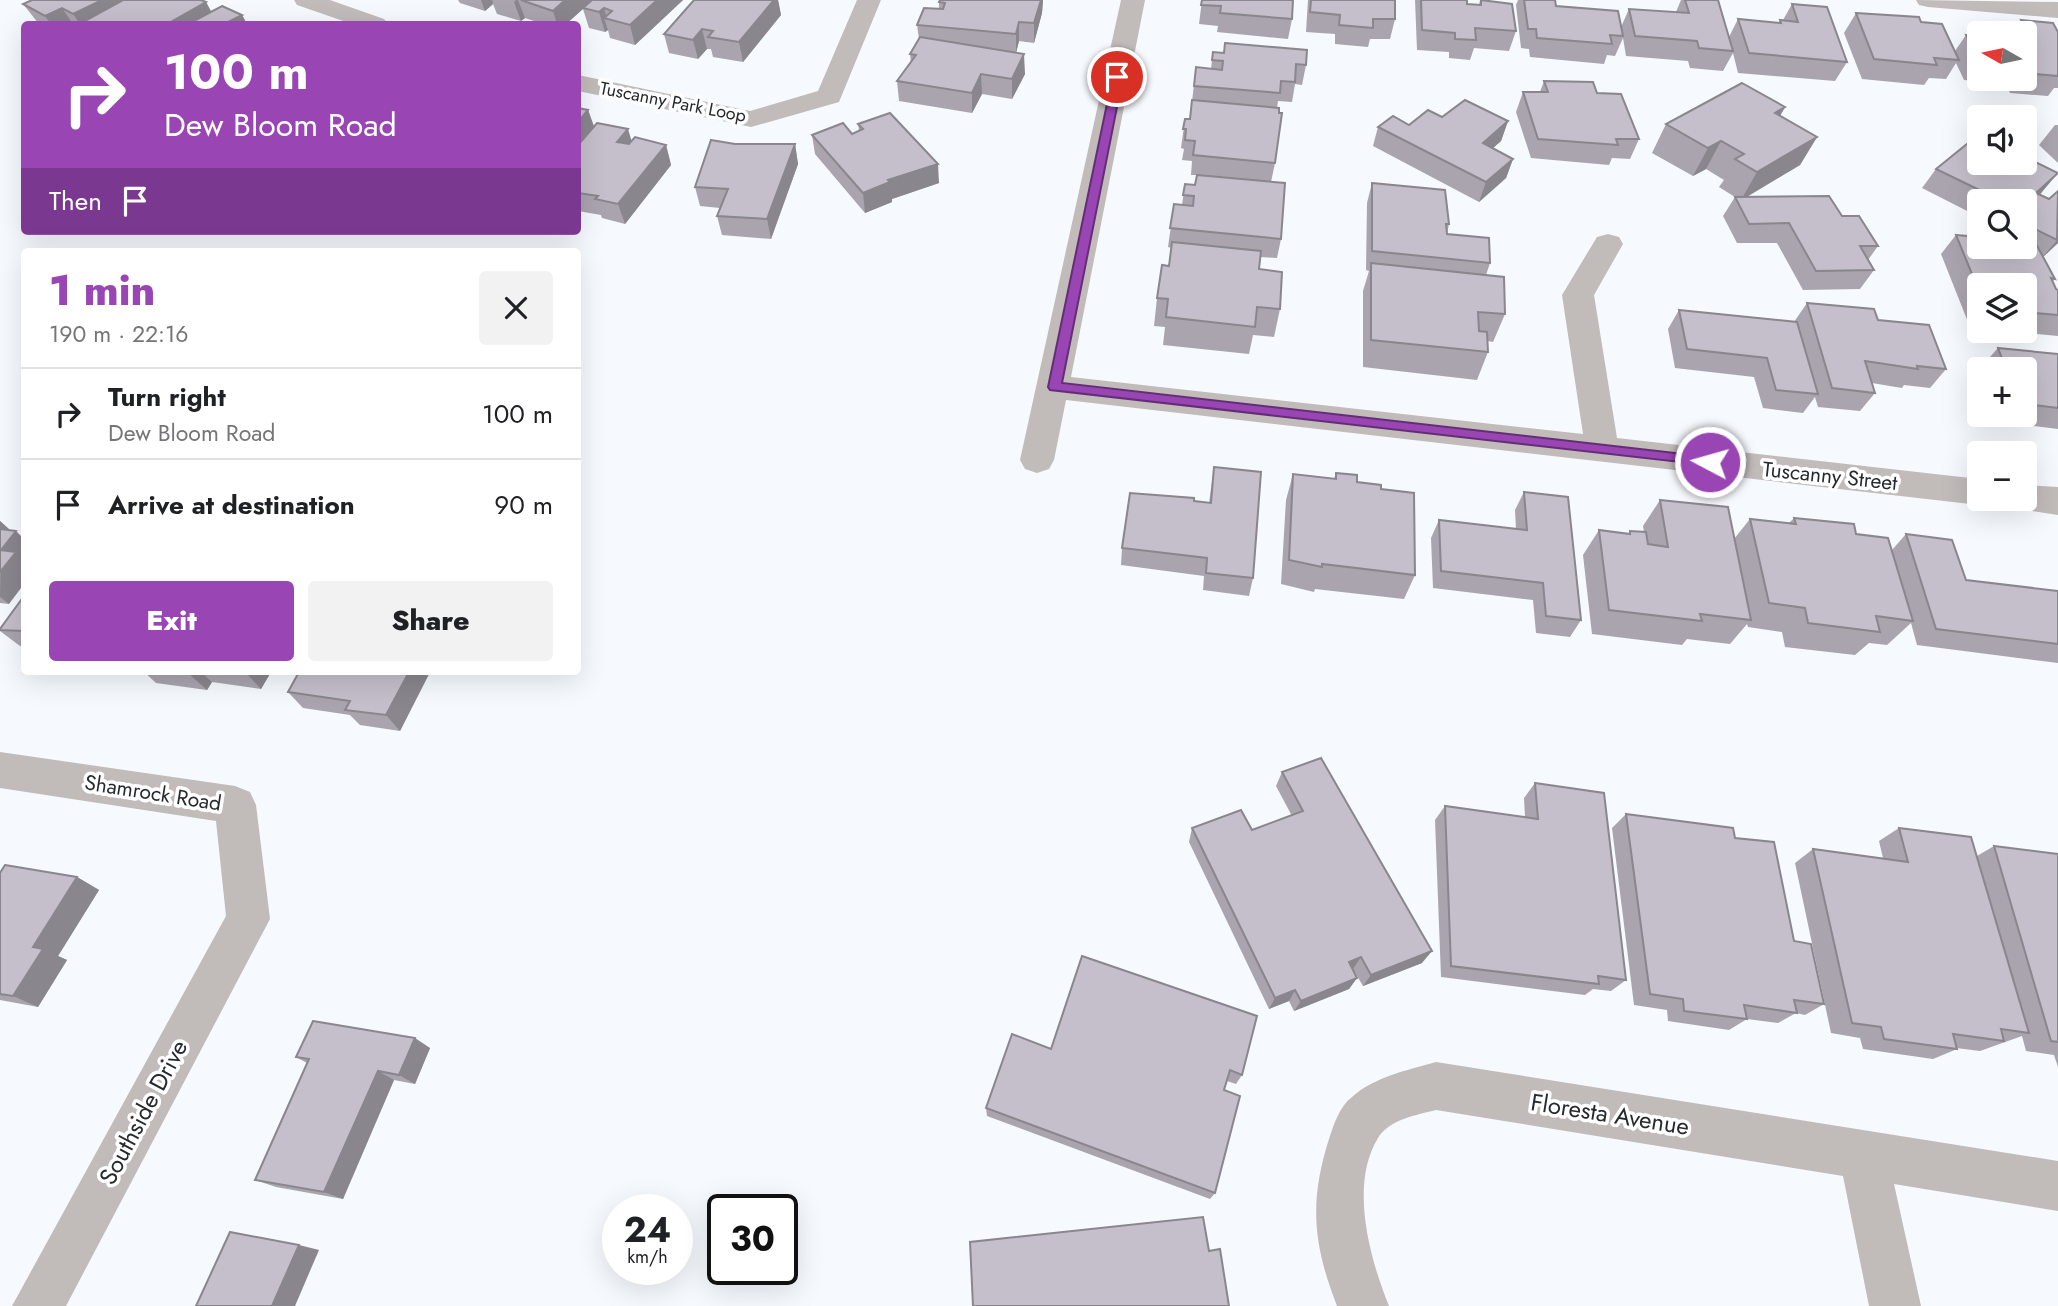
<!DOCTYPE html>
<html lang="en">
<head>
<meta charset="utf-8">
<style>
	:root { --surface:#fff; --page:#f2f2f2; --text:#202124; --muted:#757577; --line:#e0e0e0; --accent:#9946b4 }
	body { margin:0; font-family:Jost,sans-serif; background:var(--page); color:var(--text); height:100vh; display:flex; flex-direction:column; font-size:26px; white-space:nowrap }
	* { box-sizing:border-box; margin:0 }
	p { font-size:23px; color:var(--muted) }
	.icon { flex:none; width:38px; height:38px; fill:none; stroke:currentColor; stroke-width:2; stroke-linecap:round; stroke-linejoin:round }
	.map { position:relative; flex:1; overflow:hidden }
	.details { position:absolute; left:21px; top:248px; width:560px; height:427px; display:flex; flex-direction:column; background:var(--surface); border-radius:7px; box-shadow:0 7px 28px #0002 }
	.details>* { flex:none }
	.top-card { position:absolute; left:21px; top:21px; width:560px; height:214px; border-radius:7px; box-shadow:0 7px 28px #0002; background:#9946b4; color:#fff; overflow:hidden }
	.needle { width:46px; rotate:279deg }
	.controls { position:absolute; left:1967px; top:21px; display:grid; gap:14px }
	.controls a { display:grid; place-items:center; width:70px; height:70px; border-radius:7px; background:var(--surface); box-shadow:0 7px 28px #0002; font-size:35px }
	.speed { position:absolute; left:602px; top:1194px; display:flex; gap:14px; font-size:35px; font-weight:700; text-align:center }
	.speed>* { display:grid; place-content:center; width:91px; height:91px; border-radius:50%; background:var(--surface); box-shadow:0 7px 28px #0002; line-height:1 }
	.speed small { font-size:18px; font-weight:400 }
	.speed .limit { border:4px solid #111; border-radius:10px; background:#fff; color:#111 }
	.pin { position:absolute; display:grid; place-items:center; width:60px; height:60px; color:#fff; margin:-30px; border:4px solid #fff; border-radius:50%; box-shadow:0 2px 7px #0007 }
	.me { position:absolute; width:77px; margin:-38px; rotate:276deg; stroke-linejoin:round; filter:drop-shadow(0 0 5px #0008) }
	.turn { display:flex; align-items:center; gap:24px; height:147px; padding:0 28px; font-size:32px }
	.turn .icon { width:91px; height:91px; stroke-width:2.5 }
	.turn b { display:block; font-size:49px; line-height:60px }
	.then { display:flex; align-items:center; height:66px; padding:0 28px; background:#0003; gap:14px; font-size:26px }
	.round { display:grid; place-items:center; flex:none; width:74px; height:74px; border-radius:7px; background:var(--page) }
	.headline { display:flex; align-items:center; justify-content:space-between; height:119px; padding:0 28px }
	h1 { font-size:42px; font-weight:800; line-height:52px; color:var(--accent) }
	.cta { display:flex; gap:14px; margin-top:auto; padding:14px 28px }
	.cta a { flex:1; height:80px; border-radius:7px; background:var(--accent); color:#fff; font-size:28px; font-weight:800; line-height:80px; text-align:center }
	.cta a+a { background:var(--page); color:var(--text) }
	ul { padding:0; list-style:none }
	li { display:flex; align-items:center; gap:21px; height:91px; padding:0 28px; border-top:2px solid var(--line) }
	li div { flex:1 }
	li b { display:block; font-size:26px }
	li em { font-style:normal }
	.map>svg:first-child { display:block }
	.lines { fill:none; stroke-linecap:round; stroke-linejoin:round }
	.minor { fill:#c1bbba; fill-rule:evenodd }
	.wall { fill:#a9a4ae }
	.shaded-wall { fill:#89868d }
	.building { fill:#c4bfca; stroke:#89868d; stroke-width:2 }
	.route { fill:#9946b4; stroke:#632e75; stroke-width:2 }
	.labels { text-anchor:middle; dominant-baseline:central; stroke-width:7; stroke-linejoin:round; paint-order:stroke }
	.far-street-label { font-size:18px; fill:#26292d; stroke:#fff }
	.street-label { font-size:21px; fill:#26292d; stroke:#fff }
	.near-street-label { font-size:24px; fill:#26292d; stroke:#fff }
</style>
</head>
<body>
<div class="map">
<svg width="2058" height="1306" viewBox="0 0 2058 1306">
	<rect width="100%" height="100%" fill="#f6f9fd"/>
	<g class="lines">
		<g class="minor">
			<path d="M294 0H330L384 19 388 24H352L297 5Z"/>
			<path d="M857 0H881L839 102 751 127 578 91V75L750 111 818 91Z"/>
			<path d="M1121 0H1145L1071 377 1583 434 1562 295 1597 237 1608 234 1619 237 1623 244 1594 295 1617 438 1979 479V499H1993L1991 502 1979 505 1066 400 1054 460 1049 469 1037 473 1025 469 1020 460Z"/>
			<path d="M1916 0 2058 2V18L1928 7 1919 5Z"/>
			<path d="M2025 485 2058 487V515L2013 508 2008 499H2025Z"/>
			<path d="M0 752 235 786 250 792 256 805 270 919 66 1306H12L226 916 216 821 0 788Z"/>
			<path d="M1436 1062 2058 1161V1211L1894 1184 1921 1306H1869L1843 1176 1436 1110C1417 1115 1390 1119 1378 1138 1349 1185 1370 1259 1389 1306H1337C1313 1244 1309 1202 1329 1139 1334 1124 1339 1107 1352 1097 1374 1077 1408 1070 1436 1062Z"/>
		</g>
	</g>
	<g class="wall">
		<path d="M458 0H683L635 45 610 38 608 30 605 32 589 28 583 9 566 24H543L525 18 521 21 497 14 493 4 485 11 460 3Z"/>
		<path d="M694 0H778L781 15 743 62 713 57 711 49H707L698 59 669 53 664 34Z"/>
		<path d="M939 0H1043L1042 13 1034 43 1019 41 1016 53 1025 74 1012 99 982 94 972 113 899 101 897 81 911 63 910 54 919 39 917 25 939 9Z"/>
		<path d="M1202 0 1292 19 1288 39 1217 32 1218 26 1199 24Z"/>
		<path d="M1308 0H1395V19L1390 39H1370L1368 47 1335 44V34L1306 32Z"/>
		<path d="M1415 0H1467V4L1479 5 1480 0 1516 31 1509 51 1474 48 1470 60 1449 58V52L1417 50Z"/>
		<path d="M1518 0H1555L1556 6 1621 27 1629 9 1676 12 1681 0H1718L1729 37 1738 19 1779 23 1780 20H1783L1792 4 1847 62 1835 81 1738 73 1733 53 1723 71 1690 68 1688 61 1626 56 1623 38 1615 56 1607 55 1604 64 1530 57 1529 49 1521 48 1516 5Z"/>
		<path d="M206 2 211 12 242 15 247 24H39L23 4Z"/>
		<path d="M1856 13 1921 22 1955 51 1966 35 1979 36V79H2025V33H2012L2021 20 2058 32V88H2054L2048 96 2010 93 2006 84 1964 80 1956 63 1946 79 1929 78 1924 85 1862 79 1844 33Z"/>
		<path d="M1213 52 1306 65 1302 85 1295 84 1292 102 1278 101 1277 108 1275 163 1271 182 1281 239 1277 258 1260 257 1259 269 1280 309 1274 337 1253 335 1249 354 1163 345 1165 327 1154 326 1157 298 1169 266 1172 248 1168 247 1174 204 1182 205 1185 184 1195 185 1197 175H1191L1192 161 1182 160 1184 149 1181 148 1185 119H1190L1196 67 1211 69Z"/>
		<path d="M1544 81 1597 93 1639 139 1630 159 1612 158 1609 165 1531 158 1516 112 1523 92H1540Z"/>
		<path d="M1785 107 1780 116 1817 137 1800 165 1747 197 1842 216 1878 246 1868 260 1874 270 1860 289 1803 290 1777 243H1737L1723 216 1735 197 1719 187 1724 180 1706 169 1693 176 1652 153 1666 124Z"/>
		<path d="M578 108 588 110 594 126 631 141 666 145 671 165 625 224 602 218 601 215 578 211Z"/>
		<path d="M1442 117 1508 121 1501 141 1493 148 1513 159 1506 178 1479 202 1373 146 1378 127 1409 125Z"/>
		<path d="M858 124 939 183 892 199V202L865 213 815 154 812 135 852 134 859 131Z"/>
		<path d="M2055 125H2058V163L2039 145Z"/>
		<path d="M735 144H795L798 164 771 239 722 235 717 216 720 208 700 206 695 187Z"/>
		<path d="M1936 169 2042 192 2040 195 2049 199 2058 191V243L2043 257 2055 279 2052 282 2056 289 2058 290V336L2007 331H2025V285H1979V328L1970 327 1941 254 1956 235 2025 247V201H1979V217L1922 188Z"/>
		<path d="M1372 183 1449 224 1447 234 1490 263 1486 275 1505 314 1493 342 1488 341V352L1477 380 1363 367V291L1369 271 1366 270 1367 203Z"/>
		<path d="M1807 303 1878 320 1946 369 1930 388 1904 385 1902 388 1872 383 1875 393 1860 411 1818 407 1815 397 1803 413 1763 408 1754 377 1675 368 1668 329 1679 310 1794 322Z"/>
		<path d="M1998 348 2006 369H1981V367Z"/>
		<path d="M2058 354V429L2002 422 1999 415H2025V369Z"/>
		<path d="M1214 467 1253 578 1249 596 1203 590 1204 576 1121 565 1122 548 1194 501 1209 503Z"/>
		<path d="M1336 473 1357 482 1381 489 1415 575 1404 599 1315 589 1314 592 1281 584 1286 500 1293 474 1334 479Z"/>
		<path d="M1524 492 1581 620 1570 637 1536 633 1533 600 1433 588 1431 538 1439 520 1516 529 1515 510Z"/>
		<path d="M1660 500 1734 539 1750 519 1789 523 1794 518 1856 534 1892 550 1906 534 1966 580 2058 644V663L1917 645 1911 623 1887 645 1869 643 1855 655 1785 647 1782 632 1748 627 1747 624 1730 644 1687 639 1682 645 1592 634 1583 555 1599 530 1628 534 1630 531 1644 532 1643 526Z"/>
		<path d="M0 521 10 530 9 604 0 603Z"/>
		<path d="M24 596V647L20 646 0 631V629Z"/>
		<path d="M144 672H271L261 689 212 682 207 690 156 683Z"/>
		<path d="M299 672H430L400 731 360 725 350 715 303 708 288 692Z"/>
		<path d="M1282 772 1422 963 1363 986 1353 969 1357 978 1349 989 1294 1011 1289 1001 1269 1009 1189 842 1192 828 1252 830 1292 816 1276 786Z"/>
		<path d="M1535 783 1626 980 1611 991 1593 989 1585 995 1441 977 1435 820 1445 806 1525 817 1524 798Z"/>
		<path d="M1626 814 1735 838 1794 941 1824 1004 1805 1015 1796 1013 1778 1023 1747 1019 1729 1030 1668 1021 1667 1010 1634 1005 1612 828Z"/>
		<path d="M1899 828 1977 856 1994 846 2058 854V1067L2054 1055 2026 1051 2022 1036 1980 1051 1956 1048 1957 1049 1933 1059 1863 1049 1860 1038 1831 1033 1795 863 1813 849 1883 858 1879 841Z"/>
		<path d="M0 873 77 877 99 890 58 956 67 960 38 1007 0 1000Z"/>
		<path d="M1082 956 1242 1075 1236 1084 1227 1081 1224 1090 1215 1193 1210 1199 987 1116 986 1108 1051 1049Z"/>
		<path d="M430 1048 415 1084 394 1080 343 1199 276 1187 255 1180 307 1063 296 1057Z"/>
	</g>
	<g class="shaded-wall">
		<path d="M102 0H154L81 23 82 24H80L73 14Z"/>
		<path d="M481 0H492L493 4 485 11Z"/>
		<path d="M516 0H518L525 18 521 21 514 2Z"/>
		<path d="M565 0H593L566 24H557L553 11Z"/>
		<path d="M657 0H683L635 45 630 25Z"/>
		<path d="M774 0H778L781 15 743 62 739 42Z"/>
		<path d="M1041 0H1043L1042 13 1034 43V23Z"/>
		<path d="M206 2 217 22 213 24H167Z"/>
		<path d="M62 8 73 24H51L45 16Z"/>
		<path d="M604 8 607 19 604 18 608 30 605 32 599 12Z"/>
		<path d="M242 15 247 24 230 21Z"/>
		<path d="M1019 22V41L1016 53V34Z"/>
		<path d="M702 29 707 49 698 59 693 40Z"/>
		<path d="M1024 54 1025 74 1012 99V79Z"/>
		<path d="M981 74 982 94 972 113V93Z"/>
		<path d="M1785 107 1769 135 1775 113Z"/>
		<path d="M588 110 595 130 578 149V122Z"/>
		<path d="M1508 121 1501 141 1476 163 1483 143Z"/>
		<path d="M628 129 634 149 617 142Z"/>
		<path d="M1817 137 1800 165 1741 200 1757 172Z"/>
		<path d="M1721 141 1706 169 1693 176 1708 148Z"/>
		<path d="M795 144 798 164 771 239 767 219Z"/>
		<path d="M666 145 671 165 625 224 618 204Z"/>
		<path d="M1513 159 1506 178 1479 202 1486 182Z"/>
		<path d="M938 164 939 183 892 199V202L865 213 863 193 888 180Z"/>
		<path d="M2058 173 2042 192 2025 208 2036 193Z"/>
		<path d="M2058 239V243L2041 259Z"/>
		<path d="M0 521 10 530 0 542Z"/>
		<path d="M16 531 24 539V584L9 604 0 597 1 550Z"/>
		<path d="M191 672H201L212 682 207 690 189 674Z"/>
		<path d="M245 672H271L261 689Z"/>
		<path d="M409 672H430L400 731 386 715Z"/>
		<path d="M77 877 99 890 58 956 67 960 38 1007 13 996 33 947Z"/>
		<path d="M1432 951 1422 963 1363 986 1371 975Z"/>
		<path d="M1361 957 1353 969 1341 974 1349 962Z"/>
		<path d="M1357 978 1349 989 1294 1011 1301 1001Z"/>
		<path d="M1295 990 1289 1001 1269 1009 1275 998Z"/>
		<path d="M415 1038 430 1048 415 1084 399 1075Z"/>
		<path d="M378 1071 394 1080 343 1199 324 1192Z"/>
		<path d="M299 1245 319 1250 295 1306H272Z"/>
	</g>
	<g class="building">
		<path d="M32 0H102L73 14 62 8 45 16 23 4Z"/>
		<path d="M123 0H201L206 2 167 24H85L81 23Z"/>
		<path d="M521 0H565L553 11Z"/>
		<path d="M592 0H657L630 25 604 18 612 11 604 8 599 12 583 8Z"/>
		<path d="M694 0H774L739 42 708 37 713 31 702 29 693 40 664 34Z"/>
		<path d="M940 0H1041L1034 23 1019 22 1016 34 917 25 924 8 943 9 945 3 939 2Z"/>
		<path d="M1202 0H1293L1292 19 1220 13 1221 6 1201 5Z"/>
		<path d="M1311 0H1395V19H1373V28L1339 25 1340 15 1310 12Z"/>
		<path d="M1421 0H1467V4L1481 5V0L1512 4 1516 31 1475 28 1476 40 1455 39V33L1422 30Z"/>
		<path d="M1524 0H1555L1556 6 1618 11 1623 36 1610 35 1612 44 1537 38 1536 29H1528Z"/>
		<path d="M1685 0H1718L1733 51 1699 48 1697 41 1635 36 1629 9 1689 13Z"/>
		<path d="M1792 4 1827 7 1847 62 1749 53 1738 19 1781 23 1780 20 1798 22Z"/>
		<path d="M222 6 242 15 230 21 246 24H188Z"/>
		<path d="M1856 13 1919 17 1921 22 1942 24 1959 60 1934 58 1937 65 1874 59Z"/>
		<path d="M2021 20 2053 23 2058 32V76L2025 73V40H2031Z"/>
		<path d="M1966 35 1979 36V61H1978Z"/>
		<path d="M920 37 1024 54 1012 79 981 74 972 93 897 81 916 55 910 54Z"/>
		<path d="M1225 43 1307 50 1306 65 1296 64 1295 82 1281 81 1280 93 1194 86 1196 67 1222 70 1223 61 1212 60 1213 52 1224 53Z"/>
		<path d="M1544 81 1593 82 1597 93 1621 94 1639 139H1616L1618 145 1538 139 1523 92H1548Z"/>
		<path d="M1742 83 1785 107 1775 113 1817 137 1757 172 1735 159 1744 154 1721 141 1708 148 1666 124Z"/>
		<path d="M1192 100 1279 108V113H1282L1275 163 1193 155 1195 141 1185 140 1186 129H1183L1185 119H1190Z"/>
		<path d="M1465 100 1508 121 1483 143 1513 159 1486 182 1378 127 1393 116 1409 125 1428 110 1442 117Z"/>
		<path d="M578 108 588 110 578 122Z"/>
		<path d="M890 113 938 164 888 180 890 182 863 193 812 135 843 123 852 134 863 129 858 124Z"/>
		<path d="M597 123 628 129 617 142 629 144 635 137 666 145 618 204 595 199 598 196 578 193V145Z"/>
		<path d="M1978 135H1979V163H2025V157L2058 173 2036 193 2049 199 2058 191 2057 240 2025 224V216L2027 214 2025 212V201H2002L1936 169Z"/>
		<path d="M711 140 735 144H795L767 219 717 216 728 189 695 187Z"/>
		<path d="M1197 175 1285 183 1281 239 1170 228 1174 204 1193 206 1194 196 1183 195 1185 184 1195 185Z"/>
		<path d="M1372 183 1445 190 1449 224H1446L1447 234 1489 238 1490 263 1372 251Z"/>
		<path d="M1829 196 1842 216H1859L1878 246H1860L1874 270 1816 271 1789 223 1749 224 1735 197Z"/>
		<path d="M1956 235 1979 237V247H2025V242H2035L2055 279 2051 278 2056 289 2058 290V315L2025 312V285H1979V291Z"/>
		<path d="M1172 242 1261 251 1259 269 1282 272 1280 309 1257 307 1255 327 1166 317 1168 299 1157 298 1162 265 1169 266Z"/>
		<path d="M1371 263 1504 277 1505 314 1478 312 1479 331 1487 332 1488 352 1371 340Z"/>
		<path d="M1807 303 1874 309 1878 320 1929 325 1946 369 1917 366 1918 369 1865 361 1875 393 1832 388Z"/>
		<path d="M1679 310 1797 322 1818 394 1776 390 1767 358 1687 349Z"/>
		<path d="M1998 348 2058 354V408L2025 404V369H2006Z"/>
		<path d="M1214 467 1261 472 1253 578 1206 573 1207 558 1122 548 1130 493 1194 498V501L1211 503Z"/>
		<path d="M1336 473 1357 475V482L1381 485V489L1414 493 1415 575 1322 564V567L1289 560 1293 474 1336 479Z"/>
		<path d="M1524 492 1568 497 1581 620 1546 616 1543 583 1441 571 1439 520 1527 530Z"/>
		<path d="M1660 500 1728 507 1751 620 1700 614 1702 621 1609 610 1599 530 1630 534V531L1646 532 1648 544 1668 547Z"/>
		<path d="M1794 518 1854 524 1856 534 1888 538 1913 621 1876 616 1880 632 1808 623 1805 608 1769 603 1750 519 1796 524Z"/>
		<path d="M0 529 16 531 1 550 16 552 0 572Z"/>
		<path d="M1906 534 1952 540 1966 580 2058 591V644L1936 629Z"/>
		<path d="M24 596V631L0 630V629Z"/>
		<path d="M299 672H409L386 715 345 710 350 701 288 692Z"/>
		<path d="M1321 758 1432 951 1371 975 1361 957 1349 962 1357 978 1301 1001 1295 990 1275 998 1192 828 1241 810 1252 830 1303 811 1282 772Z"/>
		<path d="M1535 783 1604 793 1626 980 1598 976 1599 984 1451 966 1445 806 1538 819Z"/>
		<path d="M1626 814 1733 828 1735 838 1774 842 1794 941 1811 944 1824 1004 1794 1000 1797 1013 1744 1005 1747 1019 1684 1011 1683 999 1650 994Z"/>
		<path d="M1899 828 1971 837 2029 1033 2001 1029 2004 1041 1953 1034 1957 1049 1884 1039 1881 1027 1852 1023 1813 849 1908 862Z"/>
		<path d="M1994 846 2058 854V1042L2051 1041Z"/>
		<path d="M5 865 77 877 33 947 43 949 13 996 0 994V873Z"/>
		<path d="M1082 956 1257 1016 1242 1075 1230 1070 1224 1090 1240 1096 1215 1193 986 1108 1012 1034 1051 1049Z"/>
		<path d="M313 1021 415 1038 399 1075 378 1071 324 1192 255 1180 309 1059 296 1057Z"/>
		<path d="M1203 1217 1209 1251 1220 1249 1229 1306H973L970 1242Z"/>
		<path d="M230 1232 299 1245 272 1306H196Z"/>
	</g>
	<path class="route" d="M1113 75 1123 77 1062 383 1710 457 1715 458V466L1050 390 1048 387Z"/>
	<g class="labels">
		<g class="far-street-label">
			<text transform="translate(673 102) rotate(11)">Tuscanny Park Loop</text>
		</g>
		<g class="street-label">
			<text transform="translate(1830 476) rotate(6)">Tuscanny Street</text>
			<text transform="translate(153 793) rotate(9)">Shamrock Road</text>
		</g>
		<g class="near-street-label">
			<text transform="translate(143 1112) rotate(-62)">Southside Drive</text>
			<text transform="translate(1610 1114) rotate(9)">Floresta Avenue</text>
		</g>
	</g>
</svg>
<div class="controls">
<a><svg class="needle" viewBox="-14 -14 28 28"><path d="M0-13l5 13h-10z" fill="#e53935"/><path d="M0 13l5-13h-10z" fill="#757577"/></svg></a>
<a><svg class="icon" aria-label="sound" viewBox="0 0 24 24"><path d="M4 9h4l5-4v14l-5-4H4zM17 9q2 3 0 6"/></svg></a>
<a><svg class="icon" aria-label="search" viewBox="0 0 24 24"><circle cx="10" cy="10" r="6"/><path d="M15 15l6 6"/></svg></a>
<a><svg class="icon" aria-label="layers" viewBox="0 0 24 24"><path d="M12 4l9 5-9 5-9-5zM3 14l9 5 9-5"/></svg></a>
<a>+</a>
<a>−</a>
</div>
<div class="speed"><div>24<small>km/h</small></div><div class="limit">30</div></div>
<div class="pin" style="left:1117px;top:77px;background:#d93025"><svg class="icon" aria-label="arrive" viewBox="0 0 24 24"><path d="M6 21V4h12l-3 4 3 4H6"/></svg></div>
<svg class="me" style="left:1710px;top:462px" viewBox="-20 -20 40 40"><circle r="17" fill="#9946b4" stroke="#fff" stroke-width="3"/><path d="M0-11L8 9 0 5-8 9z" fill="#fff"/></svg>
<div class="top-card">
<div class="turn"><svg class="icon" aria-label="right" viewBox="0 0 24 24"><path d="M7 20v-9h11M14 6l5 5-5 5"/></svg><div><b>100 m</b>Dew Bloom Road</div></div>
<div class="then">Then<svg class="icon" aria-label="arrive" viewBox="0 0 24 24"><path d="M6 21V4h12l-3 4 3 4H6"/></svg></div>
</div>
<section class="details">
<div class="headline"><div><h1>1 min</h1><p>190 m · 22:16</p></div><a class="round"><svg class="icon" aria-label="close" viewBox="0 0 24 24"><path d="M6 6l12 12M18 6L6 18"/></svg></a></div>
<ul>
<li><svg class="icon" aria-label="right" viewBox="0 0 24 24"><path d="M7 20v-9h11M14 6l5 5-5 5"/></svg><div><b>Turn right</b><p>Dew Bloom Road</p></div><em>100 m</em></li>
<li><svg class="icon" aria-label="arrive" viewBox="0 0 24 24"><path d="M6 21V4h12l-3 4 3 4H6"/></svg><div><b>Arrive at destination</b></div><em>90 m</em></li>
</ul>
<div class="cta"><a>Exit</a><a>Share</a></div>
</section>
</div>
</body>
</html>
